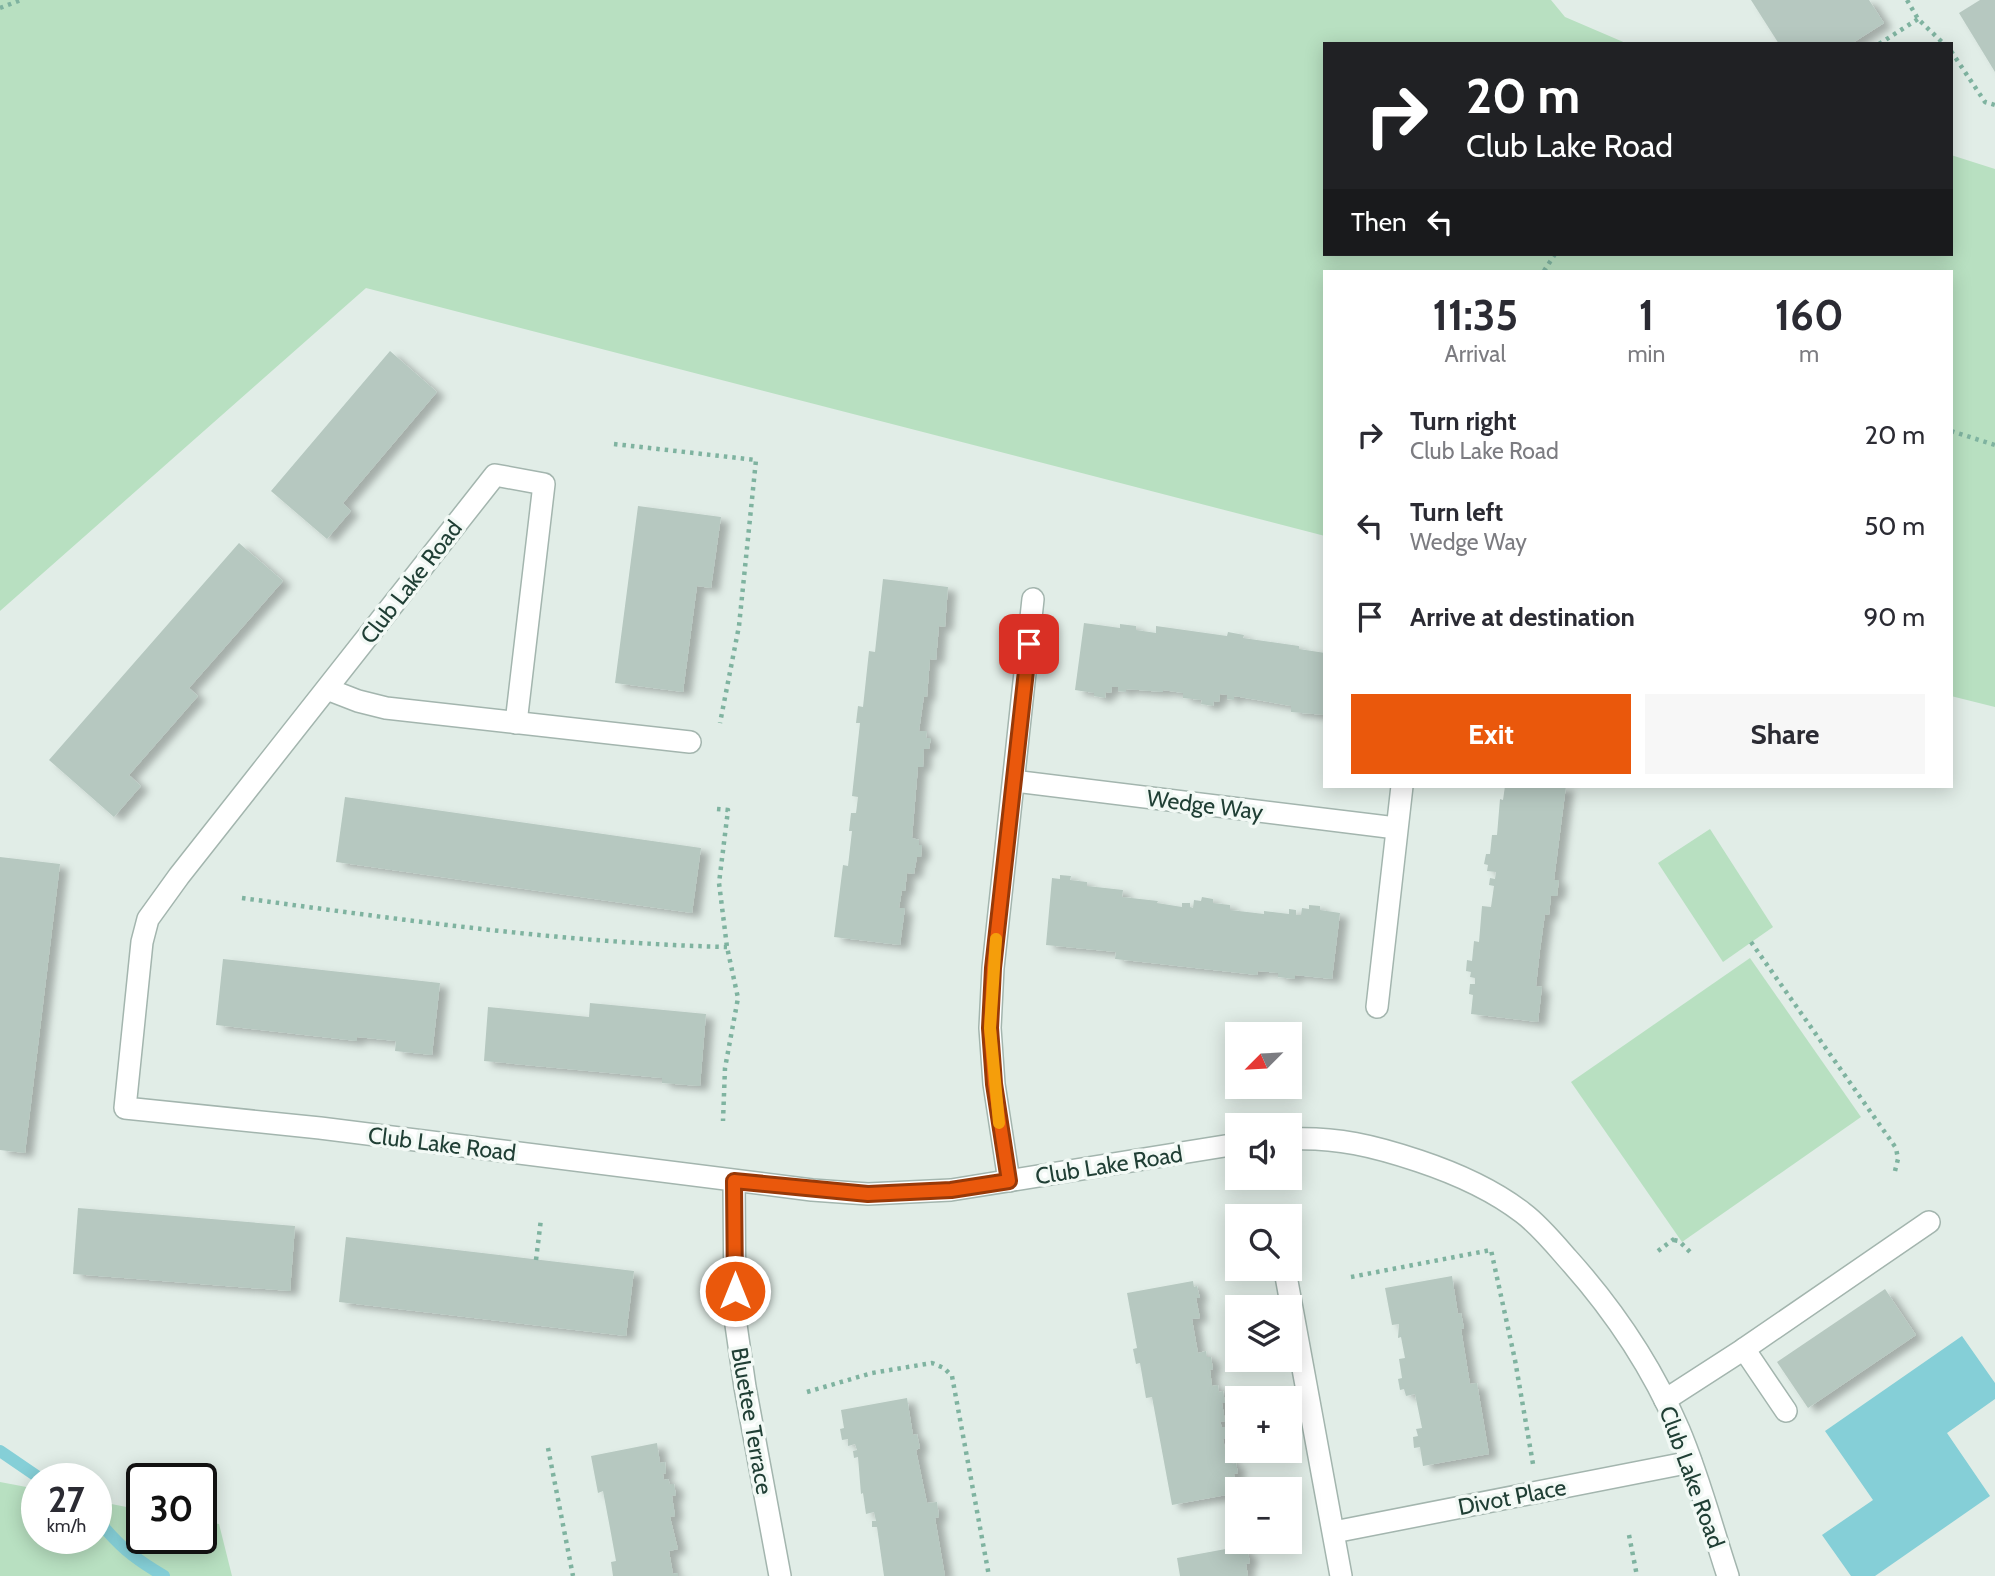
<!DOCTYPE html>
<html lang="en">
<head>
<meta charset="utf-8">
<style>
	:root { --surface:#fff; --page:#f7f7f7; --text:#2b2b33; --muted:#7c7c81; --accent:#ea580c }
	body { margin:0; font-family:Cabin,sans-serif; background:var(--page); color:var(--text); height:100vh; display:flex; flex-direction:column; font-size:26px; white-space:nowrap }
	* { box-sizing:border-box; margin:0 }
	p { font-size:23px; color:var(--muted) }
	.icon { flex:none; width:38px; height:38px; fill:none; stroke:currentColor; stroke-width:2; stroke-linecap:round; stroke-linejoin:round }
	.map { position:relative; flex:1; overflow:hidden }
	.drawer { position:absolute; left:1323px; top:270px; width:630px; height:518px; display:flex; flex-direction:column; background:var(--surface); border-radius:0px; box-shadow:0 4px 18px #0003 }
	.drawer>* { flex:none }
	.top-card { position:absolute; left:1323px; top:42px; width:630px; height:214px; border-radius:0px; box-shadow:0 4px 18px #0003; background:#202124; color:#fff; overflow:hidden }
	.needle { width:46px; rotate:246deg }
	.controls { position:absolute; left:1225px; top:1022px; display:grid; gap:14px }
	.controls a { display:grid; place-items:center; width:77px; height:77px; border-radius:0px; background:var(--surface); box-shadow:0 4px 18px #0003; font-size:35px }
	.speed { position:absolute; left:21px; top:1463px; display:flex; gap:14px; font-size:35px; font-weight:700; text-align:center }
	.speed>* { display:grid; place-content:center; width:91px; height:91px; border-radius:50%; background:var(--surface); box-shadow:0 4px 18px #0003; line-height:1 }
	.speed small { font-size:18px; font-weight:400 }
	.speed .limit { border:4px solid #111; border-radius:10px; background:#fff; color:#111 }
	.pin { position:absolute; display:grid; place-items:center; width:60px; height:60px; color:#fff; margin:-30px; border-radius:14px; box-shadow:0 4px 10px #0006 }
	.me { position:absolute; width:77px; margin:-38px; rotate:0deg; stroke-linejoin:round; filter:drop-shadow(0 0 5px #0008) }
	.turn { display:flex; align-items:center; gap:24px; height:147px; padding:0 28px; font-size:32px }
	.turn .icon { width:91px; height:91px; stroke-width:2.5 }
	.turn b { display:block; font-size:49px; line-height:60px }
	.then { display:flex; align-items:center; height:66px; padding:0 28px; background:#0003; gap:14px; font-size:26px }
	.eta { display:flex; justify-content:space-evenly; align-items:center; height:119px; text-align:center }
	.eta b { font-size:42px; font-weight:700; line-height:49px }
	.button { display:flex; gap:14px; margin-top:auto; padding:14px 28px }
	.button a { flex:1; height:80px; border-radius:0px; background:var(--accent); color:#fff; font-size:28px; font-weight:700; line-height:80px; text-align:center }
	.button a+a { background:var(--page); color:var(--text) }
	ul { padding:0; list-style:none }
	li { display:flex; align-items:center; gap:21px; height:91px; padding:0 28px }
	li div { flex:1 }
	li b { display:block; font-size:26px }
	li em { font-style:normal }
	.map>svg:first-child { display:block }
	.green { fill:#b8e0c1 }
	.water { fill:#85cfd7 }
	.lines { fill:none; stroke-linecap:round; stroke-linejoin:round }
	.stream { stroke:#85cfd7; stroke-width:12 }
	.building { fill:#b6c8c0; filter:url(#shadow) }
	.minor-casing { stroke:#a3b5ae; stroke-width:24 }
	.path { stroke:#7fb3a0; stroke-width:4.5; stroke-dasharray:3.5 5; stroke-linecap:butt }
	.minor { stroke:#fff; stroke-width:21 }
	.route-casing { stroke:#983908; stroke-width:18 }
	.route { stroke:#ea580c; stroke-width:12 }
	.slow { stroke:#f59e0b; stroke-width:12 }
	.labels { text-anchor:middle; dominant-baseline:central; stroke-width:7; stroke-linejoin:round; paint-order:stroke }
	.street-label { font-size:23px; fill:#203f35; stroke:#f2f9f5 }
</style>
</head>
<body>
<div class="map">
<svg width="1995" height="1576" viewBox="0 0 1995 1576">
	<defs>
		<filter id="shadow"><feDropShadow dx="8" dy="4.5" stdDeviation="3.5" flood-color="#0004"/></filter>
	</defs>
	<rect width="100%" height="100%" fill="#e1ede7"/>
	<g class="green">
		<path d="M0 0H1551L1565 17 1628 44H1325V254H1951V155L1995 169V707L1951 696V271H1325V536L366 288 0 611Z"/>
		<path d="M1710 829 1773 927 1723 962 1658 863Z"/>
		<path d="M1750 958 1861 1117 1682 1242 1571 1082Z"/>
		<path d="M0 1482 37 1489V1538H96V1501L142 1510V1538H201V1521L219 1524 232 1576H0Z"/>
	</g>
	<path class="water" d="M1962 1336 1995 1383V1399L1947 1433 1990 1496 1875 1576H1851L1822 1535 1873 1500 1825 1431Z"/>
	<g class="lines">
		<g class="stream">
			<path d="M0 1451 41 1479"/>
			<path d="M96 1518C119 1546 132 1557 164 1576"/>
		</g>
	</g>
	<g class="building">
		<path d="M1751 0H1869L1884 23 1851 44H1779Z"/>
		<path d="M1980 0H1995V72L1959 13Z"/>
		<path d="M390 351 437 392 343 503 351 511 327 539 271 491Z"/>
		<path d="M638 506 721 517 711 588 697 586 683 692 615 683Z"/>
		<path d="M239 543 283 581 189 688 198 696 129 775 141 786 114 817 49 760Z"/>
		<path d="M883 579 948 587 945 627 939 626 936 660 930 659 927 697 924 696 919 731H927L926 738H931L929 749H924L923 767H918L912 838 919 840V845H922L921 857H917L914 874 907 873 905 891 902 890 899 908H905L900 945 834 937 843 865 848 866 852 831H849L851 813H856L858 797 852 796 860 723H856L858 706 863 707 869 651 875 652Z"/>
		<path d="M1084 623 1120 628V624L1136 626V630L1156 633V626L1227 636 1228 632 1244 635 1243 638 1299 646V649L1325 653V715L1291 712V706L1234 696V700L1227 699V695L1220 694 1219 702 1214 701 1213 706 1201 704 1202 700 1183 698V693L1163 690V692L1126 689V692L1118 691V687H1112L1111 693 1106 692 1105 698 1094 696V693L1075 690Z"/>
		<path d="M1505 786H1566L1554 880H1559L1557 896H1551L1549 915 1545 914 1540 950 1536 986 1542 987 1538 1022 1471 1014 1473 995 1469 994 1470 984H1475V978L1470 977 1471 972 1466 971 1467 960 1472 961 1474 941 1479 942 1482 906 1491 907 1494 886 1489 885 1490 878 1495 879 1496 872 1487 871 1488 865 1484 864 1486 854H1490L1492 835H1497L1500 799 1503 800Z"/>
		<path d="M345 797 701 848 692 913 336 862Z"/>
		<path d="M0 857 60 864 25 1153 0 1150Z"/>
		<path d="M1060 875 1071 876 1070 880 1087 882V886L1123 890 1122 897 1158 901 1157 903 1182 907V903H1190V907L1193 908 1194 900 1201 901 1202 897 1213 899V903L1230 905V910L1264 914V911L1289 914V909L1296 910V915H1301L1302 908 1309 909V905L1320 906V910L1340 913 1332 979 1295 975V979L1278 977V973L1258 971 1257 975 1151 963 1115 959 1116 952 1046 945 1052 878 1060 879Z"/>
		<path d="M223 959 440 983 432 1055 395 1051 396 1041 357 1037V1041L216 1025Z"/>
		<path d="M590 1003 706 1014 700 1086 662 1083V1078L484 1061 488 1007 589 1017Z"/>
		<path d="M78 1208 295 1226 290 1291 73 1274Z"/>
		<path d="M346 1237 634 1271 626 1336 339 1302Z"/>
		<path d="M1452 1276 1458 1314 1461 1313 1464 1328 1461 1329 1470 1384 1477 1383 1489 1454 1423 1466 1420 1447 1414 1448 1413 1437 1418 1436 1416 1429 1422 1428 1415 1394 1406 1396 1404 1389 1400 1390 1398 1379 1402 1378 1399 1359 1405 1358 1401 1337 1398 1338 1399 1324 1392 1325 1385 1288Z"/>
		<path d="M1193 1281 1194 1287 1197 1286 1200 1298H1196L1200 1318 1192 1319 1198 1353 1206 1351 1207 1357H1211L1213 1369 1210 1370 1212 1386 1218 1385 1219 1392 1223 1391 1225 1403H1222L1225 1421 1220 1422 1222 1427H1225L1227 1439H1223L1227 1457H1230L1232 1464 1236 1463 1238 1473 1234 1474 1237 1493 1172 1505 1152 1397 1146 1398 1140 1363 1136 1364 1133 1349 1137 1348 1127 1293Z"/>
		<path d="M1885 1289 1916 1335 1808 1408 1777 1362Z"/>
		<path d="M907 1398 913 1435 917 1434 920 1448 916 1450 927 1503 937 1502 939 1517 935 1518 945 1576H884L877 1527H872V1521H876L874 1512 866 1514 863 1493 861 1494 858 1457 854 1458 853 1451 857 1450 855 1444 848 1446V1439L842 1440 840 1429 844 1428 841 1410Z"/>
		<path d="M657 1443 660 1463 665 1462 666 1473 663 1474 664 1480 668 1479 670 1484H674L676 1495 672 1496 675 1516 670 1517 678 1549 669 1551 673 1574 678 1573V1576H613L611 1562 616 1561 610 1528 603 1491 598 1493 591 1456Z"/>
		<path d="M1242 1546 1244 1552H1248L1250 1563 1246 1564 1248 1576H1180L1177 1558Z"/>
	</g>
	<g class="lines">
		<g class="minor-casing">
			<g id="minor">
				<path d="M327 689 358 701 386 708 690 742"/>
				<path d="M516 723 544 484 495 475 179 876 148 919 142 942 125 1108 320 1128 812 1190 868 1194 951 1190 1237 1144"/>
				<path d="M1014 781 1396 828"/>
				<path d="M1377 1007 1402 786"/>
				<path d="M1290 1139C1337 1137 1374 1146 1419 1161 1455 1173 1492 1189 1523 1213 1539 1225 1554 1243 1567 1258 1613 1309 1652 1367 1679 1430 1699 1477 1712 1528 1728 1576"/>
				<path d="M734 1181 735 1318 745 1387 780 1576"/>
				<path d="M1009 1181 994 1084 990 1028 993 968 1033 599"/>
				<path d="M1286 1276 1341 1576"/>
				<path d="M1744 1349 1786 1411"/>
				<path d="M1665 1400 1744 1349 1929 1222"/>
				<path d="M1334 1532 1691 1462"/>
			</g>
		</g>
		<g class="path">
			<path d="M1907 0 1918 19 1944 44"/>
			<path d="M0 8 21 0"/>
			<path d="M1879 44 1918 19"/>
			<path d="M1951 51 1985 102 1995 105"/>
			<path d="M1544 271 1555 254"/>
			<path d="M1951 431 1995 445"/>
			<path d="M614 444 756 460 739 626 720 723"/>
			<path d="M717 809 728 810 719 883 727 947 738 998 725 1068 723 1121"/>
			<path d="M242 898C403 920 565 943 727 947"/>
			<path d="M1751 942 1896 1148 1898 1159 1895 1171"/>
			<path d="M1674 1240 1679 1241 1691 1253"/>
			<path d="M1658 1251 1678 1236"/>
			<path d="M536 1260 541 1219"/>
			<path d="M1351 1277 1491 1250 1515 1360 1533 1464"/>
			<path d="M807 1392 872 1373 932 1363 944 1368 952 1376 989 1576"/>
			<path d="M548 1448 573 1576"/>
			<path d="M1629 1535 1637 1576"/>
		</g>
		<use href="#minor" class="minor"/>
	</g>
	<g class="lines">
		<g class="route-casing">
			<path id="route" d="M735 1291 734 1181 868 1194 951 1190 1009 1181 994 1084 990 1028 993 968 1029 644"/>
		</g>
		<use href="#route" class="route"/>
		<path class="slow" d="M996 939 990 1028 999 1123"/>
	</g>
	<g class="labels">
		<g class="street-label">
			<text transform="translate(411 582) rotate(-52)">Club Lake Road</text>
			<text transform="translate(1205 805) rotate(7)">Wedge Way</text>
			<text transform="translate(442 1144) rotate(7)">Club Lake Road</text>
			<text transform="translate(1109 1165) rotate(-9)">Club Lake Road</text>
			<text transform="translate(752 1421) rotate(80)">Bluetee Terrace</text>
			<text transform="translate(1692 1477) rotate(70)">Club Lake Road</text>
			<text transform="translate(1512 1497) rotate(-11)">Divot Place</text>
		</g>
	</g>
</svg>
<div class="controls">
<a><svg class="needle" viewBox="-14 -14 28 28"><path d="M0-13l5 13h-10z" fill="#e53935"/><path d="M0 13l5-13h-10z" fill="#7c7c81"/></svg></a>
<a><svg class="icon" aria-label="sound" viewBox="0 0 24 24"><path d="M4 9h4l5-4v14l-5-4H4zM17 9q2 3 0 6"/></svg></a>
<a><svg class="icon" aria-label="search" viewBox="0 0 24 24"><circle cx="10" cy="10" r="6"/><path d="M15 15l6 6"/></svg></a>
<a><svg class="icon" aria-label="layers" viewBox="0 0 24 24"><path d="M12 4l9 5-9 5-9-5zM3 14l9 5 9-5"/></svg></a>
<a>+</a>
<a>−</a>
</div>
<div class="speed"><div>27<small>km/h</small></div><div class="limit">30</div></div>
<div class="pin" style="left:1029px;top:644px;background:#d93025"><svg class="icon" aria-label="arrive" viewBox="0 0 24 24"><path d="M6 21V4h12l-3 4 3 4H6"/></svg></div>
<svg class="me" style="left:735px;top:1291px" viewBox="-20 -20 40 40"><circle r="17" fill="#ea580c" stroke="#fff" stroke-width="3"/><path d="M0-11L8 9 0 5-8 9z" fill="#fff"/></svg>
<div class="top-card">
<div class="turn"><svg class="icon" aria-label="right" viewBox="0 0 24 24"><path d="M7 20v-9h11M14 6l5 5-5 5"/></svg><div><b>20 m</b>Club Lake Road</div></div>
<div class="then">Then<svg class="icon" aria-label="left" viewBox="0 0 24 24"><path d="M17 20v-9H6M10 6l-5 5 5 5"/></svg></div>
</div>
<section class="drawer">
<div class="eta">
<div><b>11:35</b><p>Arrival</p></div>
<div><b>1</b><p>min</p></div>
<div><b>160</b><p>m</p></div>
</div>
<ul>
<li><svg class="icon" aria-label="right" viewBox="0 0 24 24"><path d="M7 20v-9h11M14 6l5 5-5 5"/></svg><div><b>Turn right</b><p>Club Lake Road</p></div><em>20 m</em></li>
<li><svg class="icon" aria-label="left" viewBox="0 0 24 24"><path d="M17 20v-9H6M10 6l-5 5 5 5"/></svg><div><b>Turn left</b><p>Wedge Way</p></div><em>50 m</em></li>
<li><svg class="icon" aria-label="arrive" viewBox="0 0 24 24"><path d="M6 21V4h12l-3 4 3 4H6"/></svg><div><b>Arrive at destination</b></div><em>90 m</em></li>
</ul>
<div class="button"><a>Exit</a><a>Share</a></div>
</section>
</div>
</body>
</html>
